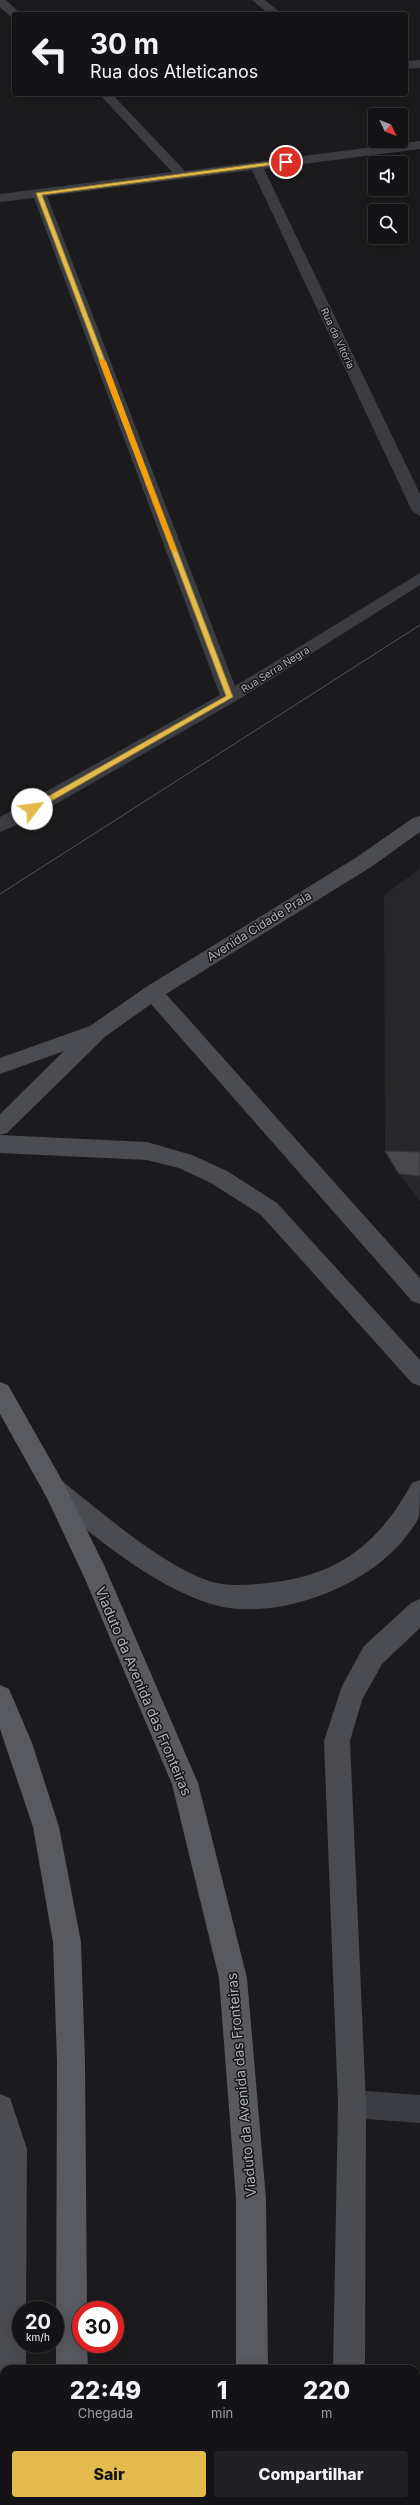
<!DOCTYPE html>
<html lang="pt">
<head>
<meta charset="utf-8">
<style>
	:root { --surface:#141416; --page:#212123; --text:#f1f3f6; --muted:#9d9ea1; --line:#333335; --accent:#e3ba4c }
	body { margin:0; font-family:Inter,sans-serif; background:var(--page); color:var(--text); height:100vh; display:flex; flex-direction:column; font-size:15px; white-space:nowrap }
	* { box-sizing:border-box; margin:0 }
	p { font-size:13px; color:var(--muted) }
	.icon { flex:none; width:22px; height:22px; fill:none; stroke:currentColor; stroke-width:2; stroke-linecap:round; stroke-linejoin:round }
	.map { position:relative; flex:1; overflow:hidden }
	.panel { position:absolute; left:0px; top:2365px; width:420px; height:140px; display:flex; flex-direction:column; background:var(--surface); border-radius:12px 12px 0 0; box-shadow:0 4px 16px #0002,0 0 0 1px var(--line) }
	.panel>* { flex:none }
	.guide { position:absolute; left:12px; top:12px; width:396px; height:84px; border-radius:4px; box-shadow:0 4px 16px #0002,0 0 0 1px var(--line); background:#141416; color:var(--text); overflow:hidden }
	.needle { width:26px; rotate:133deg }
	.fabs { position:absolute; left:368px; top:108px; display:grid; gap:8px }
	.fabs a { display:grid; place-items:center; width:40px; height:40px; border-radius:4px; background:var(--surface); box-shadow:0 4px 16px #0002,0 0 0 1px var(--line); font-size:20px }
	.speed { position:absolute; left:12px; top:2301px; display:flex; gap:8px; font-size:20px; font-weight:700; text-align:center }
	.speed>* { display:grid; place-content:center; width:52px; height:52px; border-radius:50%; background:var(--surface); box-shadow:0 4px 16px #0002,0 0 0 1px var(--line); line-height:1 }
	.speed small { font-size:10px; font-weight:400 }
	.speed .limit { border:6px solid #d22; background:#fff; color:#111 }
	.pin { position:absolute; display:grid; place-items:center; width:34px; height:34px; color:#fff; margin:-17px; border:2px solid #fff; border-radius:50%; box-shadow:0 1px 4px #0007 }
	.me { position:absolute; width:44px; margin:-22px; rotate:60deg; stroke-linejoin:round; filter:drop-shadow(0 0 3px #0008) }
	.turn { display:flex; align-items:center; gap:14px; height:84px; padding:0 12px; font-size:18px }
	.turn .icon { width:52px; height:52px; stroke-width:2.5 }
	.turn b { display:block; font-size:28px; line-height:34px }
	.eta { display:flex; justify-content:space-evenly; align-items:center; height:68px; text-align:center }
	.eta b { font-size:24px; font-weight:800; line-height:28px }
	.cta { display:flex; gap:8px; margin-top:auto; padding:8px 12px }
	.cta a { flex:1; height:46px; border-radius:4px; background:var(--accent); color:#111; font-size:16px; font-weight:800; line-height:46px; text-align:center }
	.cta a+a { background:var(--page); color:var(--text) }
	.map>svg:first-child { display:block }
	.built { fill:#27272a }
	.building { fill:#48484d; stroke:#353539 }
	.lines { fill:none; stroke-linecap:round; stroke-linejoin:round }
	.minor { fill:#3c3d42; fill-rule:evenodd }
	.secondary { fill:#4a4c51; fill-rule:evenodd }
	.primary { fill:#585a60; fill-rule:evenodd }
	.tram { stroke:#53555a; stroke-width:1 }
	.route { fill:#e3ba4c; stroke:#947931 }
	.slow { fill:#f59e0b }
	.labels { text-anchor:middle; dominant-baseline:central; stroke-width:3; stroke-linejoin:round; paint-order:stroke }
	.far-street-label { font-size:10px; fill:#afb2bb; stroke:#161618 }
	.street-label { font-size:12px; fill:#afb2bb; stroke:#161618 }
	.near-street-label { font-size:14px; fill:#afb2bb; stroke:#161618 }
</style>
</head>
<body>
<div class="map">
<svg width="420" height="2505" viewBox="0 0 420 2505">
	<rect width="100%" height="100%" fill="#1b1b1d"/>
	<path class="built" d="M420 869V1202L399 1174 385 1151 384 895Z"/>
	<path class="building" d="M385 1151 420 1152V1176L399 1174Z"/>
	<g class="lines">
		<g class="minor">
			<path d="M0 0H6L21 14 11 17 0 7Z"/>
			<path d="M252 0H265L282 14H269Z"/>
			<path d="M420 60V68L406 69V61Z"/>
			<path d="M99 94H112L185 171 420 141V149L264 169 420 494V516L412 511 252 170 47 196 235 686 420 573V585L236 701 26 821 0 832V817L220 695 34 198 0 202V194L172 172Z"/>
			<path d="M352 2090 420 2095V2123L352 2118 342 2114 338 2104 342 2094Z"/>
		</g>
		<g class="secondary">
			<path d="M420 816V832L371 867 166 994 420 1278V1304L412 1301 151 1004 106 1036 7 1133 0 1135 147 1142 192 1155 227 1171 277 1203 420 1360V1386L412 1383 261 1215 211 1183 179 1168 147 1160 0 1153V1114L64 1051 0 1074V1058L90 1026 146 987 357 857 413 818Z"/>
			<path d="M55 1479 63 1482C107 1516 157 1562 209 1581 227 1587 249 1585 267 1583 337 1576 378 1545 412 1483L420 1480C420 1490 420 1506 419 1516 417 1523 412 1528 408 1534 370 1587 271 1625 208 1603 147 1582 96 1537 47 1498L43 1490 47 1482Z"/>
			<path d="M420 1599V1628L382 1664 362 1700 350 1741 366 2104 365 2369H333L338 2104 324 1741 342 1686 364 1646 411 1603Z"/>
			<path d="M0 2094 10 2098 27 2149 26 2310H21V2344H26V2369H4V2382L0 2380Z"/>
			<path d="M4 2487V2501H26V2505H0V2489Z"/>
			<path d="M332 2501H364L363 2505H331Z"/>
		</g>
		<g class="primary">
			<path d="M0 1382 8 1385 63 1482 104 1565 198 1783 247 1978 266 2199 268 2369H236V2199L219 1978 172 1784 85 1579 47 1498 0 1414Z"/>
			<path d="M0 1685 9 1689 32 1743 59 1827 81 1942 85 2062 87 2310H81V2344H87L88 2369H56L57 2062 53 1942 33 1827 0 1729Z"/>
			<rect x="57" y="2501" width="32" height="4"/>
			<rect x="238" y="2501" width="32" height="4"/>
		</g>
		<path class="tram" d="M0 894 420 625"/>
	</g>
	<path class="route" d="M286 160 288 163 42 195 233 697 34 811H29V807L226 696 36 193Z"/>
	<path class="slow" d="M102 359 106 361 177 552 171 550 99 361Z"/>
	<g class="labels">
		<g class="far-street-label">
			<text transform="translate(338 338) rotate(65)">Rua da Vitória</text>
			<text transform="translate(275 669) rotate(-32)">Rua Serra Negra</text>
		</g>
		<g class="street-label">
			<text transform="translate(259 926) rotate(-32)">Avenida Cidade Praia</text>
		</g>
		<g class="near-street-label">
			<text transform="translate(144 1691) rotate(67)">Viaduto da Avenida das Fronteiras</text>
			<text transform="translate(241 2085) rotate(-95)">Viaduto da Avenida das Fronteiras</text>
		</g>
	</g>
</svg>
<div class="fabs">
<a><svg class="needle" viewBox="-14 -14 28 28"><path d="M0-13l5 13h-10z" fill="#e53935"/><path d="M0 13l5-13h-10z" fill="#9d9ea1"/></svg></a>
<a><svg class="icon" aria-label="sound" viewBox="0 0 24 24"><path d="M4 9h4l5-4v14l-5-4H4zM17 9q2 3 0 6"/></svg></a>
<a><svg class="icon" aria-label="search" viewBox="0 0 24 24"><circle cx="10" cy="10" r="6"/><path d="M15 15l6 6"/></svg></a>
</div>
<div class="speed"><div>20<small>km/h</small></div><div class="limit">30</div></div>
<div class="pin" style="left:286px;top:162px;background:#d93025"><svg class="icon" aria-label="arrive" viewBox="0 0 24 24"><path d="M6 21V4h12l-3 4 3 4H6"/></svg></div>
<svg class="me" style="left:32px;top:809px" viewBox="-20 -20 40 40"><circle r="19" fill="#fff"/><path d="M0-13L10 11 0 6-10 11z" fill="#e3ba4c"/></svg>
<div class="guide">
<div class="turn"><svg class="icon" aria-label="left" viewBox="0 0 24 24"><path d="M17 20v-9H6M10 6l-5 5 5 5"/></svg><div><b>30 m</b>Rua dos Atleticanos</div></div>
</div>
<section class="panel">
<div class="eta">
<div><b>22:49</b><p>Chegada</p></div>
<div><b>1</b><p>min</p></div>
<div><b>220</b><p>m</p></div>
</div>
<div class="cta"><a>Sair</a><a>Compartilhar</a></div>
</section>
</div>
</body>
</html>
